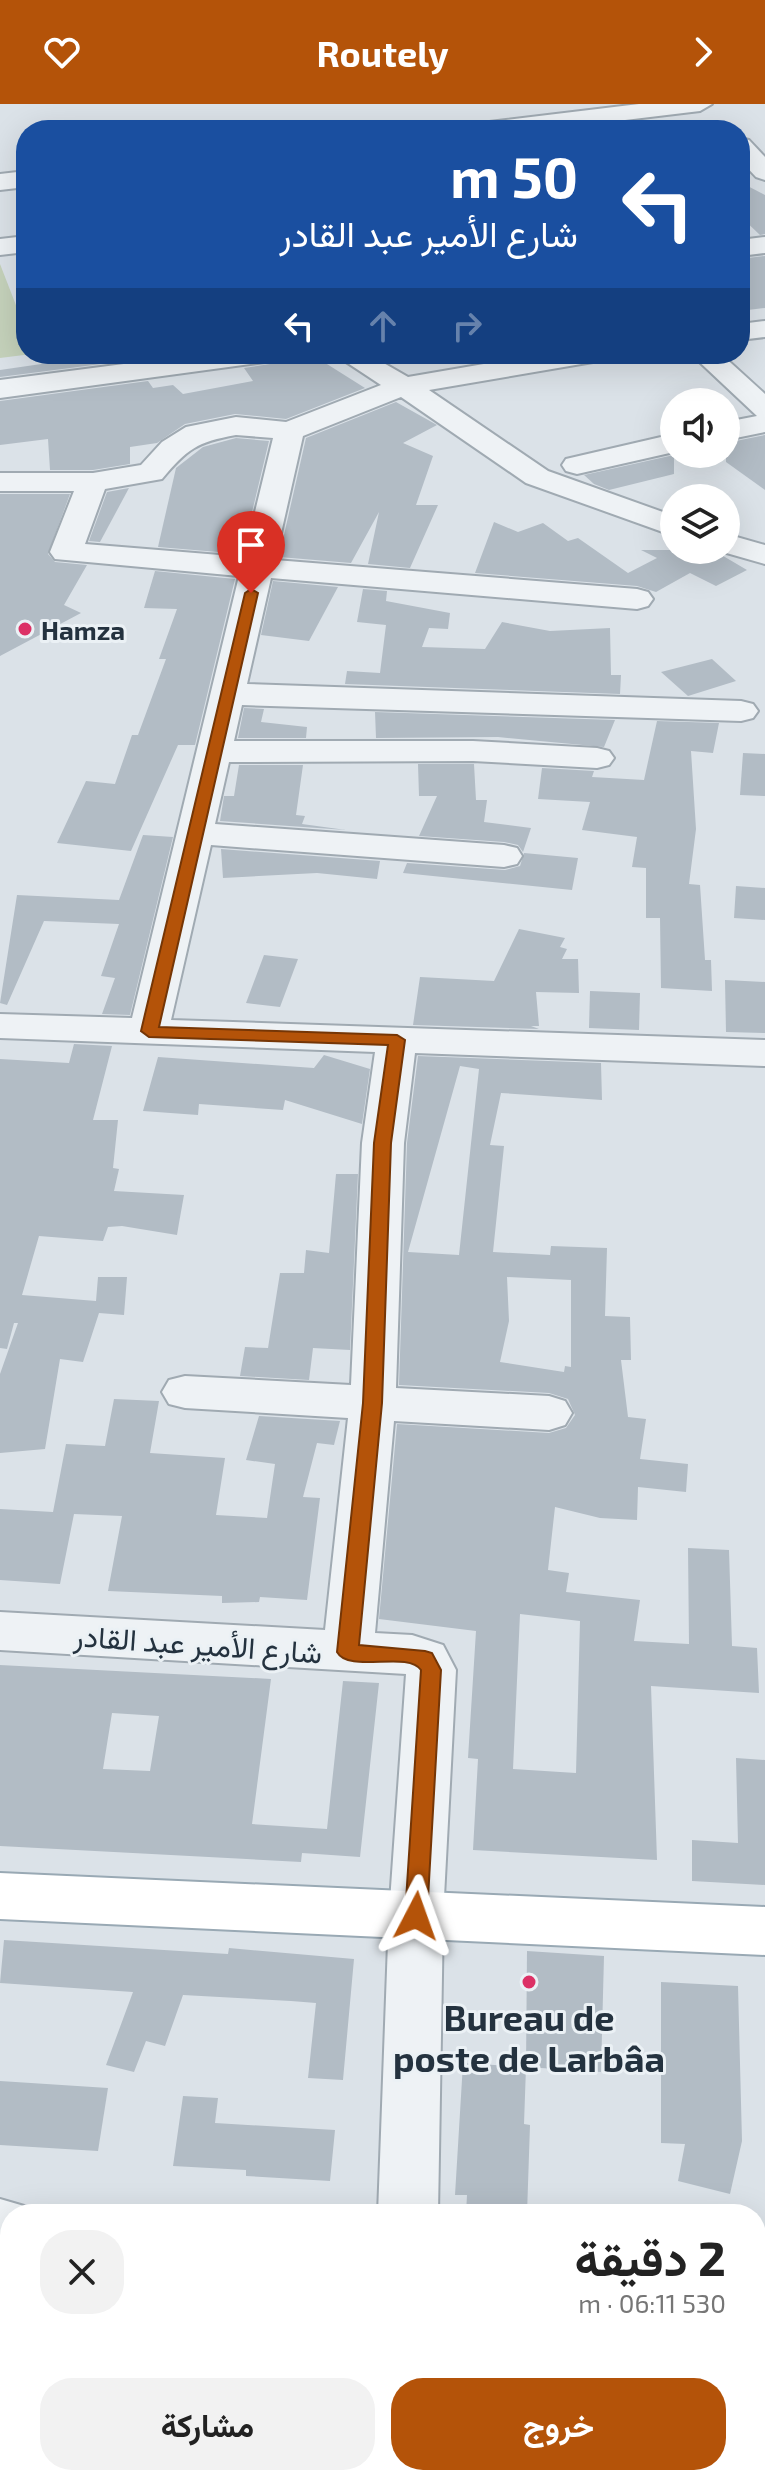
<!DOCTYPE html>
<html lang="ar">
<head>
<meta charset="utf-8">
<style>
	:root { --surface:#fff; --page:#f2f2f2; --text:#222; --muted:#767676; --accent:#b45309 }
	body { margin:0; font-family:"Exo 2",Vazirmatn,sans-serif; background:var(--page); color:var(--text); direction:rtl; height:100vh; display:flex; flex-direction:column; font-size:30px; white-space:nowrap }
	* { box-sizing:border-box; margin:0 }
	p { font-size:26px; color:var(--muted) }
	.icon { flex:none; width:44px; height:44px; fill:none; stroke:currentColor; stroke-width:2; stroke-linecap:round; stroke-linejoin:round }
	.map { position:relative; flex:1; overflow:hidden; direction:ltr }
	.sheet { position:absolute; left:0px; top:2100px; width:766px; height:282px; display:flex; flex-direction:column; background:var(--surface); border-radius:32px 32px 0 0; box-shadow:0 8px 32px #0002; direction:rtl }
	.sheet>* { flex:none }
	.banner { position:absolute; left:16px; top:16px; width:734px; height:244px; border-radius:32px; box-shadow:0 8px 32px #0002; direction:rtl; background:#1a4fa0; color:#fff; overflow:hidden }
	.buttons { position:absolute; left:660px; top:284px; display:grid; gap:16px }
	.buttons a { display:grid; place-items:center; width:80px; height:80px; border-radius:50%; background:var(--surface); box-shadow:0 8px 32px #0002; font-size:40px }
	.pin { position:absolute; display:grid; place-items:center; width:68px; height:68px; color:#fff; margin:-82px -34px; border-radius:50% 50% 50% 0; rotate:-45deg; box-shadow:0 0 8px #0007 }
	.pin .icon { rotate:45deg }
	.me { position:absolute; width:88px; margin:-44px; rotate:4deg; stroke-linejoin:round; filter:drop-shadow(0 0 6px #0008) }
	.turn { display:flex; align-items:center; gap:28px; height:168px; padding:0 40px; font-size:36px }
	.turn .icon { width:104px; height:104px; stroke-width:2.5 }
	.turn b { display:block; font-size:56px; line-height:68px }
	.lanes { display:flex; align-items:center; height:76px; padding:0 40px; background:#0003; justify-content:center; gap:40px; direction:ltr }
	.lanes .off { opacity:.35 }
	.round { display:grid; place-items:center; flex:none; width:84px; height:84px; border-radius:32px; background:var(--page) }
	.headline { display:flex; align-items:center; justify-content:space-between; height:136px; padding:0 40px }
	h1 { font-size:48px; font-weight:700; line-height:60px }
	.cta { display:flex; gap:16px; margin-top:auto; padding:16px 40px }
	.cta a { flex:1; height:92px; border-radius:32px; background:var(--accent); color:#fff; font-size:32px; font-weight:700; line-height:92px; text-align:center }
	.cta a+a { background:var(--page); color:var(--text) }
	header { display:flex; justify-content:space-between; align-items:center; height:104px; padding:0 40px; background:var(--accent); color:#fff; font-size:36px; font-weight:700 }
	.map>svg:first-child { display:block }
	.green { fill:#c5d2bb }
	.building { fill:#b2bcc5; fill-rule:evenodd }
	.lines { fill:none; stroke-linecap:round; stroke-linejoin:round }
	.minor-casing { stroke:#a0aab2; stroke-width:4 }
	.major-casing { stroke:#99a9b4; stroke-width:4 }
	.minor { fill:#eef2f5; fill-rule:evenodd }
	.major { fill:#fff; fill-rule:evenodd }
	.route { fill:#b45309; stroke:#753606; stroke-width:2 }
	.poi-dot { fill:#dc3166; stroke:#ebf1f5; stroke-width:3 }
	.labels { text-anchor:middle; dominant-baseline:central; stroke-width:6; stroke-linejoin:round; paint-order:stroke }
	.far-poi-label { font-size:26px; font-weight:bold; fill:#24323f; stroke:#ebf1f5; text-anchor:start }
	.street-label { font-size:30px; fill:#24323f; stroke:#ebf1f5 }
	.near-poi-label { font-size:36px; font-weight:bold; fill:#24323f; stroke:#ebf1f5 }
</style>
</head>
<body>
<header><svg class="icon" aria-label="forward" viewBox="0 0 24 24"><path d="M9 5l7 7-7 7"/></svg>Routely<svg class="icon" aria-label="heart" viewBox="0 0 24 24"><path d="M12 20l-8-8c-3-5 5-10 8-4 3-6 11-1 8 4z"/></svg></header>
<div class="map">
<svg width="765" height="2381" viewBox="0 0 765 2381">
	<rect width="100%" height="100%" fill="#dbe2e8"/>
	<path class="green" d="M0 160 26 227V250H32L0 254Z"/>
	<g class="building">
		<path d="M740 78 765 91V130L760 131 740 112Z"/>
		<path d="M765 152V204L740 207V155Z"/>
		<path d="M50 250H128L132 256 0 273V266L55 258Z"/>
		<path d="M295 250H311L365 284 286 315 235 310 185 320 157 339 130 343V360L93 366H50L48 335 0 341V297L148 277 153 284 173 281 183 290 253 277 244 264 276 259 280 254Z"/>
		<path d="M396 298 437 321 403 339 433 352 416 401H438L410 464 368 460 379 408 351 459 279 453 306 334Z"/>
		<path d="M765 331V386L726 358V339Z"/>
		<path d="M236 334 269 337 242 450 158 443 176 364 203 343Z"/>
		<path d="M674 351V370L609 386 594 380 584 371Z"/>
		<path d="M129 384 100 438 89 437 107 388Z"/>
		<path d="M0 390H70L48 450 55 458 87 461 64 501 81 509 0 552Z"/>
		<path d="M494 418 518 428 543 419 568 437 578 434 628 469 657 454 641 446H713L747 466 716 482 690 469 656 488 637 482 475 469Z"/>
		<path d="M155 467 235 475 195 641H178L131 747 57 739 86 677 115 680 132 631H138L166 555H159L177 505 144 504Z"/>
		<path d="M273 477 338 483 309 537 261 531Z"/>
		<path d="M363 485 387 487 386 497 450 509 448 525 429 524 422 543 485 545 502 518 550 527 610 524 611 571H621L620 590 345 580 347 567 380 569 386 521 357 518Z"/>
		<path d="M712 555 736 577 688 592 661 568Z"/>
		<path d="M244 604 264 605 261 618 307 623 306 634H238Z"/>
		<path d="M375 608 615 616 604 643 498 633 376 634Z"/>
		<path d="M657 617 719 619 713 649 691 647 696 725 689 780 700 781 705 856H711L712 887 661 884 660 814H646V764L632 763 637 733 582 726 590 698 538 695 542 664 594 667 592 673 644 676Z"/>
		<path d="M743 649 765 650V692L740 691Z"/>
		<path d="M418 660H474L476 696H487L484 718 531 724 523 748 518 741 504 738 419 732 437 692H419Z"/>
		<path d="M239 661H303L296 711 305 712 302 720 346 726 220 717 224 692H234Z"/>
		<path d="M143 731 173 733 130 911 102 910 115 874 101 872 119 820 44 817 7 901 0 899 17 791 119 796Z"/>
		<path d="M221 745 380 757 377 775 317 769 223 774Z"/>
		<path d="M524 749 578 754 572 786 403 769 407 759 505 766 520 762Z"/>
		<path d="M736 782 765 784V816L734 814Z"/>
		<path d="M519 825 565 834 560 843 567 845 562 855H578L579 889 536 888 539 922H531L539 925 413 921 420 873 494 877Z"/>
		<path d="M264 851 298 855 280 903 246 899Z"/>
		<path d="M725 876 765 878V929L726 928Z"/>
		<path d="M590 887 640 889 639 926 589 924Z"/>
		<path d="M74 940 112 942 93 1016H118L113 1064 119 1065 114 1087 184 1091 179 1119 177 1131 122 1122 108 1123 103 1137 39 1132 22 1191 96 1197 98 1173H127L124 1211 99 1209 83 1258 60 1255 45 1345 0 1349V1270L18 1219H14L7 1245 0 1244V955L69 959Z"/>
		<path d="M324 951 370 965 362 1020 285 996 283 1006 199 1000 198 1011 143 1007 158 953 314 964Z"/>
		<path d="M418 952 601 959 602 996 501 989 490 1041 504 1042 493 1148 550 1151 551 1142 607 1144 605 1212 630 1213 631 1256H621L628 1313 646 1315 640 1355 688 1360 686 1388 638 1383 637 1416 600 1414 555 1403 548 1466 569 1469 566 1488 640 1496 634 1537 689 1540 688 1444 729 1446 732 1542 757 1544 759 1589 651 1582 657 1756 473 1746 478 1655 468 1654 476 1527 379 1515 397 1320 549 1329 566 1324 575 1311 568 1295 549 1289 399 1281 407 1039ZM460 962 479 965 459 1151 408 1148ZM507 1173 571 1176V1263L565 1262 564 1268 500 1258 509 1217ZM520 1510 580 1517 576 1669 513 1665Z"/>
		<path d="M336 1070H358L350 1246 313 1244 309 1276 240 1272 245 1243 268 1244 280 1169H304L306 1146 329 1149Z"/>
		<path d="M114 1295 159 1297 150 1349 225 1354 216 1411 267 1414 275 1360 246 1356 259 1312 340 1317 334 1341 317 1339 303 1393 320 1394 307 1496 260 1493 259 1498 222 1499V1492L108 1487 122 1412 74 1410 60 1480 0 1476V1405L53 1408 66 1340 105 1342Z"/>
		<path d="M0 1561 271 1575 252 1720 327 1725 343 1577 379 1579 360 1753 302 1749 301 1758 0 1742ZM112 1609 159 1612 150 1667 103 1665Z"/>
		<path d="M736 1654 765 1656V1781L692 1777V1736L738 1739Z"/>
		<path d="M4 1836 228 1850 229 1844 354 1855 343 1976 308 1974 316 1899 291 1897 183 1891 165 1942 146 1937 134 1968 106 1961 133 1888 0 1879Z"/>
		<path d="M527 1847 604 1852 601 1968 526 1963Z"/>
		<path d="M661 1878 738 1882 742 2037 730 2090 678 2077 685 2040 661 2039Z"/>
		<path d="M463 1959 526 1963 524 2020 530 2021 527 2110H466L467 2091H455Z"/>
		<path d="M0 1977 108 1984 98 2047 0 2041Z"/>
		<path d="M183 1992 218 1994 215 2019 335 2026 330 2077 246 2072V2066L173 2062Z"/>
	</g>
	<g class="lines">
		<g class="minor-casing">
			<g id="minor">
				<path d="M639 0H712L700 7 542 26H469L481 19Z"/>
				<path d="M740 34 749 36 765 53V76L756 73 740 56Z"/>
				<path d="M26 67V83L0 86V70Z"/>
				<path d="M26 132V148L0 151V135Z"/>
				<path d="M765 133V149L740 152V136Z"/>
				<path d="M765 217V233L740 236V220Z"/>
				<path d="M201 250H279L275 256 265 258 0 294V276Z"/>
				<path d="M334 250H368L408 273 543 250H607L603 256 593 258 429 286 548 367 674 412V432L526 379 401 293 303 332 275 456 637 485 648 488 653 495 648 502 637 505 271 474 247 580 741 597 753 600 758 607 753 614 741 617 242 601 234 637H473L597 644 609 647 614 654 609 661 597 664 473 657 229 658 215 720 504 741 517 744 522 752 517 760 504 763 211 741 171 916 765 936V962L415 949 404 1039 396 1284 549 1292 565 1297 572 1309 565 1321 549 1326 394 1317 375 1529 412 1531 443 1541 456 1566 443 1812 438 2110H378L389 1812 406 1570 0 1546V1508L325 1526 348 1314 185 1304 169 1300 162 1288 169 1276 185 1272 351 1281 362 1039 375 948 0 934V910L132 914 239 472 55 455 50 448 74 387H0V369H93L141 361 162 338 186 323 236 313 286 318 381 281ZM236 331 273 334 244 453 85 440 105 385 162 375C187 345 197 338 236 331Z"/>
				<path d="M691 250H721L765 290V328L726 336V318L757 312Z"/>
				<path d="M674 330V348L577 370 566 367 562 361 566 355Z"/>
				<path d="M726 430 765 441V460L716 446H726Z"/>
				<path d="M0 2095 31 2104 34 2110H10V2152L0 2151Z"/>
			</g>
		</g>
		<g class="major-casing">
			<path id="major" d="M0 1769 765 1803V1851L0 1815Z"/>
		</g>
		<use href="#minor" class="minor"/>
		<use href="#major" class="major"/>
	</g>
	<path class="route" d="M251 485 258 489 159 923 397 931 405 936 391 1039 382 1299 359 1541 425 1547 432 1549 441 1566 427 1812 424 1818 416 1821 408 1818 405 1812 421 1566C408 1546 349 1570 337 1548L363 1299 374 1039 388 941 149 933 141 927 245 489Z"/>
	<g class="poi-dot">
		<circle cx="25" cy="525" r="8"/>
		<circle cx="529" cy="1878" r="8"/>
	</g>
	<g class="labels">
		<g class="far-poi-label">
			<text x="41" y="525">Hamza</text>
		</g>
		<g class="street-label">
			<text transform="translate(198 1539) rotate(4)">شارع الأمير عبد القادر</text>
		</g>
		<g class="near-poi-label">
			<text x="529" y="1912">Bureau de<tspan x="529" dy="41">poste de Larbâa</tspan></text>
		</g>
	</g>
</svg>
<div class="buttons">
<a><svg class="icon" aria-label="sound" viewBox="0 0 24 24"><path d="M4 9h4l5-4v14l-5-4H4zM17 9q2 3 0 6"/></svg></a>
<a><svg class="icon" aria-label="layers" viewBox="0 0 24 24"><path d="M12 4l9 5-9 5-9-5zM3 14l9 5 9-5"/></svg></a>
</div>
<div class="pin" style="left:251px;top:489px;background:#d93025"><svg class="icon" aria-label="arrive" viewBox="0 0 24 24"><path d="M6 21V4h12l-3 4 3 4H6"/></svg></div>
<svg class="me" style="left:416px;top:1812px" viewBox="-20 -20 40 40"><path d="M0-17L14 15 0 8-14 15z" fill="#b45309" stroke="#fff" stroke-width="4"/></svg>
<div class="banner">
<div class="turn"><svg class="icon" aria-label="left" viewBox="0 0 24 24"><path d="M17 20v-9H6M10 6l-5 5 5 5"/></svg><div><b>50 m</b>شارع الأمير عبد القادر</div></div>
<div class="lanes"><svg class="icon" aria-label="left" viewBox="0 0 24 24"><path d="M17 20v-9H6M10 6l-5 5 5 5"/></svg><svg class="icon off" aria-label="ahead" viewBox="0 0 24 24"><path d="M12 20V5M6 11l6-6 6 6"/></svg><svg class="icon off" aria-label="right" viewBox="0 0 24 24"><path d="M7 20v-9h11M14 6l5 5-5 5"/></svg></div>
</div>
<section class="sheet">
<div class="headline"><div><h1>2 دقيقة</h1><p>530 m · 06:11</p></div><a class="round"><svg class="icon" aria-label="close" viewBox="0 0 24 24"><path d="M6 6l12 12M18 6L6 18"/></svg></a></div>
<div class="cta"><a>خروج</a><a>مشاركة</a></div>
</section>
</div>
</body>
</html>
